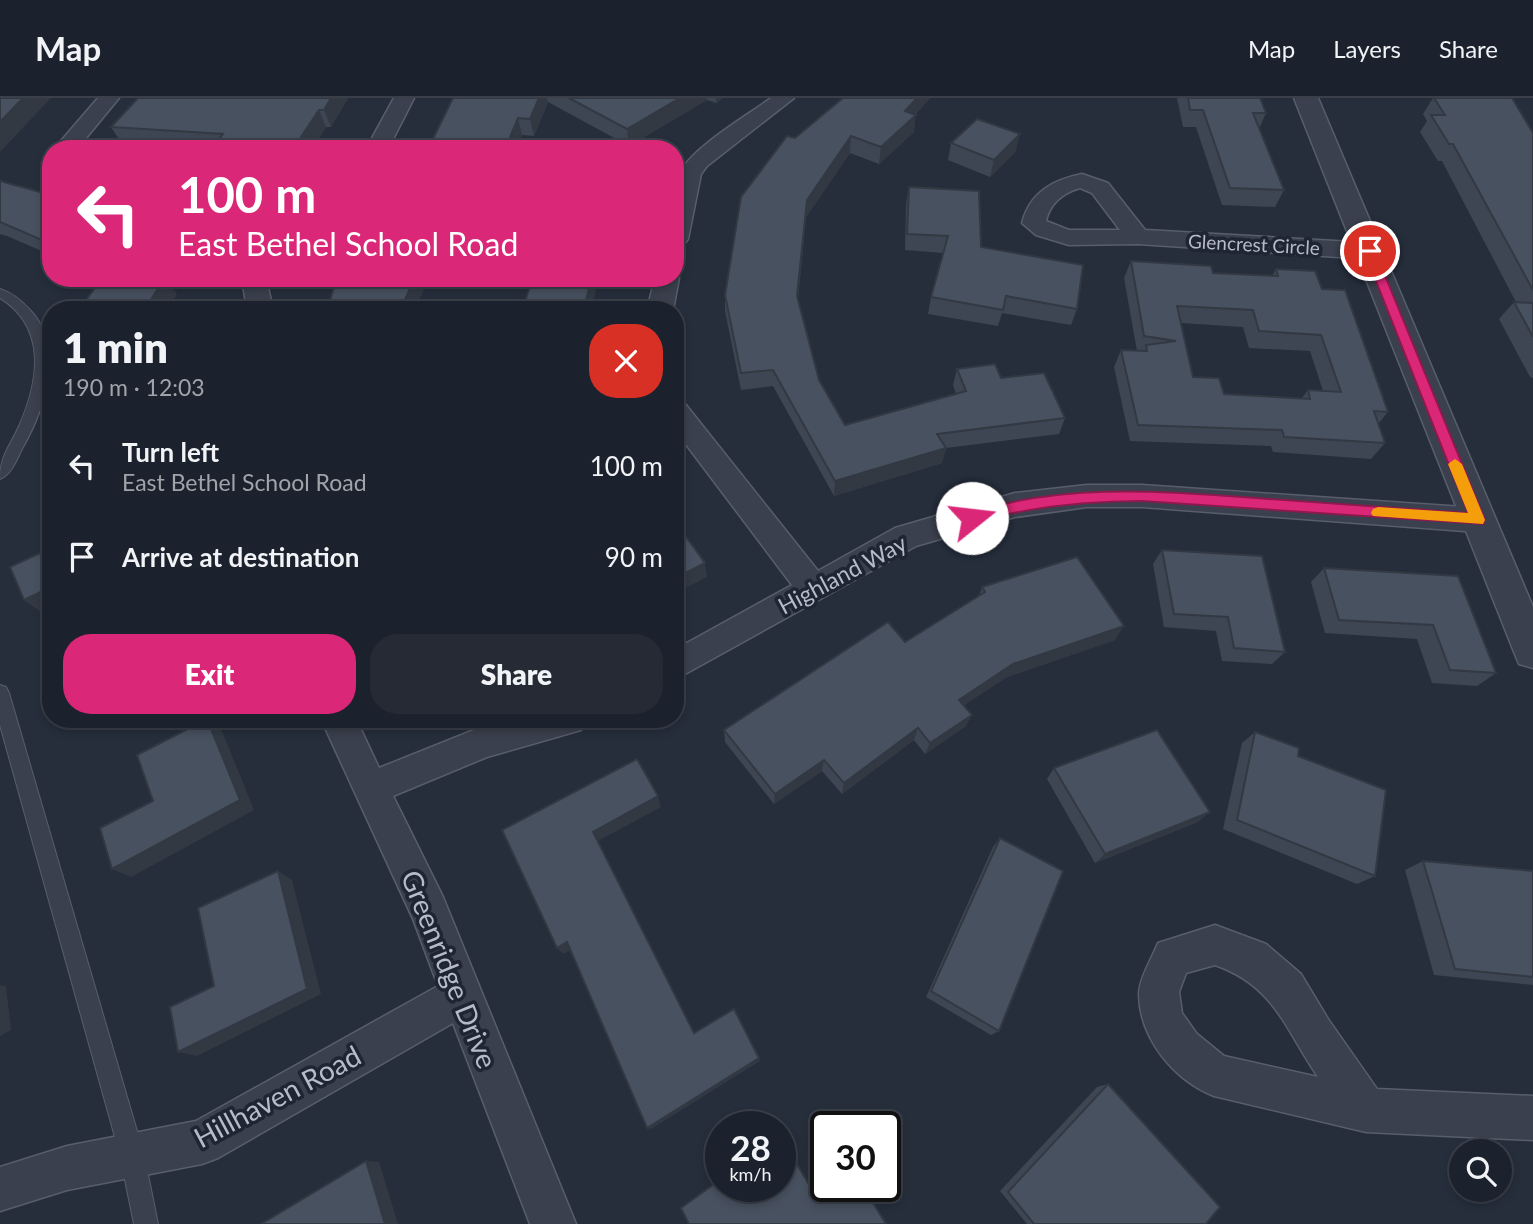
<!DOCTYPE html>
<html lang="en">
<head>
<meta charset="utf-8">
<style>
	:root { --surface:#1c222d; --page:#252a35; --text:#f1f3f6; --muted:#a0a4aa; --line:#3a3f49; --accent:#db2777 }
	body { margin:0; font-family:Lato,sans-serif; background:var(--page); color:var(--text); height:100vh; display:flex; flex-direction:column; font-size:26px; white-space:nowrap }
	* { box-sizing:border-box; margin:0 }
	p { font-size:23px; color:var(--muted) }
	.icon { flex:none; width:38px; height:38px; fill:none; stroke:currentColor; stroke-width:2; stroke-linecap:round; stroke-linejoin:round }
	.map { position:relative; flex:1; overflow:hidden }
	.details { position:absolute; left:42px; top:203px; width:642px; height:427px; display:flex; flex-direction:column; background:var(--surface); border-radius:28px; box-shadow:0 4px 10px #0003,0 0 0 2px var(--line) }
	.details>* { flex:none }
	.guide { position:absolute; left:42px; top:42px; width:642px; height:147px; border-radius:28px; box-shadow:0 4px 10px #0003,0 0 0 2px var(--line); background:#db2777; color:#fff; overflow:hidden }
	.controls { position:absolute; left:1449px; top:1041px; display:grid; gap:14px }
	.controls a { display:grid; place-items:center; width:63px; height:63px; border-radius:50%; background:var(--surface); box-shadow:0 4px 10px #0003,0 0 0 2px var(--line); font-size:35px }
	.speed { position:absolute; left:705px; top:1013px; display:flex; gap:14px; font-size:35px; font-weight:700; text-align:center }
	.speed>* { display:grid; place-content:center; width:91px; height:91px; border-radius:50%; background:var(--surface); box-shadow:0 4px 10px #0003,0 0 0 2px var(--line); line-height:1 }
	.speed small { font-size:18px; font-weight:400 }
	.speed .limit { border:4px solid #111; border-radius:10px; background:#fff; color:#111 }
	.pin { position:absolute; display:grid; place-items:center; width:60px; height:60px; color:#fff; margin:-30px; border:4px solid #fff; border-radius:50%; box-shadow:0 2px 7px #0007 }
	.me { position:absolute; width:77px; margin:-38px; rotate:74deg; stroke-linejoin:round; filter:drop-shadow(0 0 5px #0008) }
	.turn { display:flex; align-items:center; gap:24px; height:147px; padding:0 21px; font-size:32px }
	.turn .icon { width:91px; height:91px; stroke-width:2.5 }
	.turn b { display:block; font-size:49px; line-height:60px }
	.round { display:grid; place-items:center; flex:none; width:74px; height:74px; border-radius:28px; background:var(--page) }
	.summary { display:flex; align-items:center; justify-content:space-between; height:119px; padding:0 21px }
	h1 { font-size:42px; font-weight:800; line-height:52px }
	.cta { display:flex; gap:14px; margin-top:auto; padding:14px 21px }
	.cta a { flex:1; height:80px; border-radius:28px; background:var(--accent); color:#fff; font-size:28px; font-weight:800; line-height:80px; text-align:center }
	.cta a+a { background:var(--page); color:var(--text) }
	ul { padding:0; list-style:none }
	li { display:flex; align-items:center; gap:21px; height:91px; padding:0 21px }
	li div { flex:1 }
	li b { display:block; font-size:26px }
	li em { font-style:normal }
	header { display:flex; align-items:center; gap:42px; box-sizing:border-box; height:98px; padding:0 35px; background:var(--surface); border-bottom:2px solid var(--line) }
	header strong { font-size:33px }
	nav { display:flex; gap:38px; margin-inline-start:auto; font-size:24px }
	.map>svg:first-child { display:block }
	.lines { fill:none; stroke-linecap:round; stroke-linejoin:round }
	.service-casing { stroke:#585e6b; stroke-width:2 }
	.minor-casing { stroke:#585e6b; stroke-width:3 }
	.tertiary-casing { stroke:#585e6b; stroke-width:3 }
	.service { fill:#3a404d; fill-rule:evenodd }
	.minor { fill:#3a404d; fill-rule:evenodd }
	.tertiary { fill:#3a404d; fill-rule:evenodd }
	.wall { fill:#3e4653; fill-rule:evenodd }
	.shaded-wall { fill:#323943 }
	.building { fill:#485160; stroke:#323943; stroke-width:2; fill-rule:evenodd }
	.route { fill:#db2777; stroke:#8e194d; stroke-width:2 }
	.slow { fill:#f59e0b }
	.labels { text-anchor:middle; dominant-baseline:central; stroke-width:7; stroke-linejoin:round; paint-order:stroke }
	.far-street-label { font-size:19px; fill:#b6bbc8; stroke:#1f2532 }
	.street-label { font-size:23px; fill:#b6bbc8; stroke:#1f2532 }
	.near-street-label { font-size:28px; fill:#b6bbc8; stroke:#1f2532 }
</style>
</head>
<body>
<header>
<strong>Map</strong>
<nav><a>Map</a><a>Layers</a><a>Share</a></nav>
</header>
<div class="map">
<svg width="1533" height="1126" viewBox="0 0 1533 1126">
	<rect width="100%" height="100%" fill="#262e3c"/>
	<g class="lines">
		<g class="service-casing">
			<g id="service">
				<path d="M0 191C13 195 22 203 31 213 65 251 45 311 22 351 17 361 11 377 0 381 0 357 11 347 20 326 39 282 47 229 0 200Z"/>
				<path d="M0 587 6 589 9 595 144 1057 158 1126H134L120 1057 0 627Z"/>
			</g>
		</g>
		<g class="minor-casing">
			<g id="minor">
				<path d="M98 0H119L77 51H54Z"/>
				<path d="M394 0H414L388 51H366Z"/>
				<path d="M771 0H794L707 68 701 76 688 141 684 146 676 148C676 127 670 97 679 77 688 52 748 17 771 0Z"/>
				<path d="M1082 76 1108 85 1145 132 1369 145 1378 148 1381 153 1378 158 1369 161 1138 146 1069 147 1036 137 1022 125C1030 94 1053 82 1082 76ZM1080 90 1092 95 1120 132H1069L1046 123C1050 105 1063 95 1080 90Z"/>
				<path d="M676 174 679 180 673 212H647L655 180H676Z"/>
				<path d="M242 180H266L273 212H247Z"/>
				<path d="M676 304 686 307 818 473 895 430 1015 395 1087 387H1142L1478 410 1489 414 1493 422 1489 430 1478 434 1142 409H1087L1015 419 916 448 676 581V551L792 487 676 333Z"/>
				<path d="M321 621H356L379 670 484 628 509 621H586L581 632 487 659 393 698 443 799 576 1126H530L453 925 218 1060 202 1066 67 1092 0 1113V1069L67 1048 196 1023 438 888 413 821Z"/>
				<path d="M1215 827 1266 846 1301 876 1328 921 1377 991 1533 998V1042L1366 1034 1214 998C1174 982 1140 941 1139 897 1139 881 1152 860 1158 845ZM1215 867C1275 888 1285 931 1318 979L1224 958 1197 936 1182 915 1179 894 1186 875Z"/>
			</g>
		</g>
		<g class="tertiary-casing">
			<path id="tertiary" d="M1294 0H1318L1533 509V570L1519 566 1514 554Z"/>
		</g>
		<use href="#service" class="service"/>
		<use href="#minor" class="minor"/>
		<use href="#tertiary" class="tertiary"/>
	</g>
	<g class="wall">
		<path d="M138 0H348L331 29H326L312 51H190L122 46 111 29Z"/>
		<path d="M453 0H723L716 5 707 2 629 48 548 4 534 38 522 37 516 51H428Z"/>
		<path d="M930 0 915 17 914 34 879 66 850 55 806 119 798 201 819 282 845 327 956 296 953 287 957 271 1001 280 1065 320 1059 336 946 350 942 365 834 398 773 288 741 292 725 213V197L795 40Z"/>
		<path d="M1177 0H1260L1266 15 1259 31 1284 92 1275 109 1222 107 1196 29H1183Z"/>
		<path d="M1433 0H1512L1533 35V280L1530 279 1499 221 1514 204H1516L1442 63H1438L1420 34 1427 23 1423 16Z"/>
		<path d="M951 45 1016 53 990 79 948 62Z"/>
		<path d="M0 83 51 97V157L7 138 0 136Z"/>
		<path d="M909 89 981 149 1077 211 1071 227 1002 215 998 228 928 216 931 199 943 155 905 152 906 106Z"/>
		<path d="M1131 163 1213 175 1272 178 1276 171 1322 191 1388 314 1378 326 1385 345 1371 361 1273 354 1271 348 1130 343 1114 269 1121 252 1137 253 1124 180ZM1181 225 1243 229 1249 250 1310 253 1323 293 1308 292 1302 300 1224 296 1193 279Z"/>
		<path d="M1162 452 1285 554 1272 566 1222 563 1216 533 1164 529 1153 466Z"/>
		<path d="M1324 470 1458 478 1496 575 1477 588 1432 585 1417 541 1325 535 1311 484Z"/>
		<path d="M982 489 1115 542 1007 579 964 607 966 628 925 656 914 642 842 696 822 673 774 706 725 644 724 632 905 544 979 498Z"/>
		<path d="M1255 634 1298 658 1375 778 1357 786 1223 731 1242 645Z"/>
		<path d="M1054 670 1198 724 1095 765 1047 681Z"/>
		<path d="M1000 740 999 933 991 937 926 899 993 749Z"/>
		<path d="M1423 763 1533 773V887L1434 877 1405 772Z"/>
		<path d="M1108 986 1206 1126H1027L1000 1093 1097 989Z"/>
		<path d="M831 1088H863L886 1126H689L817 1100Z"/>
	</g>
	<g class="shaded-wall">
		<path d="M23 0H51L0 54V24Z"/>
		<path d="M331 0H348L331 29 324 12Z"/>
		<path d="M539 0H547L548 4 534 38 530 21Z"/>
		<path d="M680 0H707V2L629 48 627 31Z"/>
		<path d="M716 0H723L716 5Z"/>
		<path d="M917 0H930L904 28 916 17 914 34 879 66 881 49 905 13Z"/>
		<path d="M319 12 326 29 312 51H293Z"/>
		<path d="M518 20 522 37 516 51H505Z"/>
		<path d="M1020 36 1016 53 990 79 994 62Z"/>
		<path d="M851 38 850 55 806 119 796 215 797 198 807 102Z"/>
		<path d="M165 180 177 196 167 212H144Z"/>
		<path d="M415 180H429L415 212H400Z"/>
		<path d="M592 180H599L591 212H583Z"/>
		<path d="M946 350 942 365 834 398 835 383Z"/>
		<path d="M705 465 707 479 676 495V480Z"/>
		<path d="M51 489V511L42 515 24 502Z"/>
		<path d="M1124 528 1115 542 1007 579 954 614 959 602 1013 566Z"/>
		<path d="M972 617 966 628 925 656 930 645Z"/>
		<path d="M80 621H107L92 629Z"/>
		<path d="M207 621 222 633 254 712 131 779 112 771Z"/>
		<path d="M918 630 914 642 842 696 844 685Z"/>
		<path d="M824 662 822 673 774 706 775 696Z"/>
		<path d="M658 698 661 709 598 743 593 734Z"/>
		<path d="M1210 714 1198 724 1095 765 1105 756Z"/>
		<path d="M278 773 292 782 321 896 197 958 178 954Z"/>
		<path d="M567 844 573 851 563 856 557 850Z"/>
		<path d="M0 887 6 888 11 932 0 938Z"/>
		<path d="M759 960 760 963 651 1031 647 1030Z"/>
		<path d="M366 1063 379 1064 398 1126H385Z"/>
	</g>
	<g class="building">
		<path d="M0 0H23L0 24Z"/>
		<path d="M138 0H331L324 12H319L293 51H212L223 36 111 29Z"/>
		<path d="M453 0H539L530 21 518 20 505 51H428Z"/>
		<path d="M569 0H680L627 31Z"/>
		<path d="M843 0H917L905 13 916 17 881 49 851 38 807 102 797 198 819 282 845 327 966 293 957 271 995 266 1001 280 1044 275 1065 320 937 336 946 350 835 383 773 272 741 275 725 197 741 99 787 38 795 40Z"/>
		<path d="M1188 0H1260L1266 15H1253L1284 92 1230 90 1203 12H1190Z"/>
		<path d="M1434 0H1512L1533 35V192L1453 46H1449L1431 17H1445Z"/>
		<path d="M977 21 1020 36 994 62 951 45Z"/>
		<path d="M0 83 51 97V146L0 124Z"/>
		<path d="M909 89 979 93 981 149 1083 167 1077 211 1006 198 1003 212 931 199 948 138 907 136Z"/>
		<path d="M1131 163 1211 168 1213 175 1278 178 1276 171 1315 173 1322 191 1345 192 1388 314 1374 313 1385 345 1284 339 1282 332 1138 327 1121 252 1147 253 1146 247 1176 243 1144 238ZM1177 208 1253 212 1259 233 1321 237 1341 294 1308 292 1310 301 1224 296 1219 280 1193 279Z"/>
		<path d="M102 180H165L144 212H79Z"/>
		<path d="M352 180H415L400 212H327L335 186H349Z"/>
		<path d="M533 180H592L583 212H522Z"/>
		<path d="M1514 204 1533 205V239Z"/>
		<path d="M676 425 705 465 676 480Z"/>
		<path d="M51 450V489L24 502 10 469Z"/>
		<path d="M1162 452 1262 458 1285 554 1234 550 1228 519 1174 516Z"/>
		<path d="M1077 459 1124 528 1013 566 959 602 972 617 930 645 918 630 844 685 824 662 775 696 724 632 888 524 905 544 985 494 982 489Z"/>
		<path d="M1324 470 1458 478 1496 575 1450 572 1433 527 1339 522Z"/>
		<path d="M207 621 240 702 112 771 100 730 153 703 137 657Z"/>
		<path d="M1157 632 1210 714 1105 756 1054 670Z"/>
		<path d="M1255 634 1299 650 1298 658 1386 692 1375 778 1237 722Z"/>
		<path d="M637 661 658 698 593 734 694 935 734 911 759 960 647 1030 567 844 557 850 502 732Z"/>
		<path d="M1000 740 1063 773 999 933 931 893Z"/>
		<path d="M1423 763 1533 773V879L1455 871Z"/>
		<path d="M278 773 307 891 178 954 170 909 214 888 198 810Z"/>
		<path d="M1108 986 1220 1109 1206 1126H1034L1008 1094Z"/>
		<path d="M780 1037 818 1102 835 1088H863L886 1126H689L681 1110 721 1081V1088H780Z"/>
		<path d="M366 1063 385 1126H261Z"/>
	</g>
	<path class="route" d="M1370 149 1375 153 1485 422 1483 426 1142 403C1083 403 1028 409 972 425L967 424 964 420 967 416C1062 385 1157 393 1256 400 1327 405 1397 410 1468 415L1364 153Z"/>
	<path class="slow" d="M1455 361 1462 366 1485 422 1483 426 1373 418 1371 415 1373 411 1378 409 1468 415 1448 366Z"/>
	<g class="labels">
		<g class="far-street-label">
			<text transform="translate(1254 146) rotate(3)">Glencrest Circle</text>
		</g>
		<g class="street-label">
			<text transform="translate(842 476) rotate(-28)">Highland Way</text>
		</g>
		<g class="near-street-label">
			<text transform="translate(450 871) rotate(68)">Greenridge Drive</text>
			<text transform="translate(277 998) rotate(-28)">Hillhaven Road</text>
		</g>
	</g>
</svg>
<div class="controls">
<a><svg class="icon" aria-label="search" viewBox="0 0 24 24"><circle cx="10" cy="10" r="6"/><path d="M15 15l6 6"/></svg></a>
</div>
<div class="speed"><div>28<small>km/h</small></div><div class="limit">30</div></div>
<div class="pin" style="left:1370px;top:153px;background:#d93025"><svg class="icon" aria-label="arrive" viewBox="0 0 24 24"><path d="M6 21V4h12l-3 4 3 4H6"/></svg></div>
<svg class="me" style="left:972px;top:420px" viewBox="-20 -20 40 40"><circle r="19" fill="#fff"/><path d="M0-13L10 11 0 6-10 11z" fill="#db2777"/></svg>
<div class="guide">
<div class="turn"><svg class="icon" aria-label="left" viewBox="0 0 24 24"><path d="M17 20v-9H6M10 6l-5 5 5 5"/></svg><div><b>100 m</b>East Bethel School Road</div></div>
</div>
<section class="details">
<div class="summary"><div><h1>1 min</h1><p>190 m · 12:03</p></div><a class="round" style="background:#d93025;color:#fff"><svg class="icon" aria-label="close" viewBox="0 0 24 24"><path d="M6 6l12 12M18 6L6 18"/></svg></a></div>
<ul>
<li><svg class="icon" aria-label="left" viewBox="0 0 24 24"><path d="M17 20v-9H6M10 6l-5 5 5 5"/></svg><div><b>Turn left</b><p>East Bethel School Road</p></div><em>100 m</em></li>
<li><svg class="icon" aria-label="arrive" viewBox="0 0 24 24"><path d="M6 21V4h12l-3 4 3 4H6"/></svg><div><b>Arrive at destination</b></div><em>90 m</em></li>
</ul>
<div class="cta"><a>Exit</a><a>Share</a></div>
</section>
</div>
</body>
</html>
